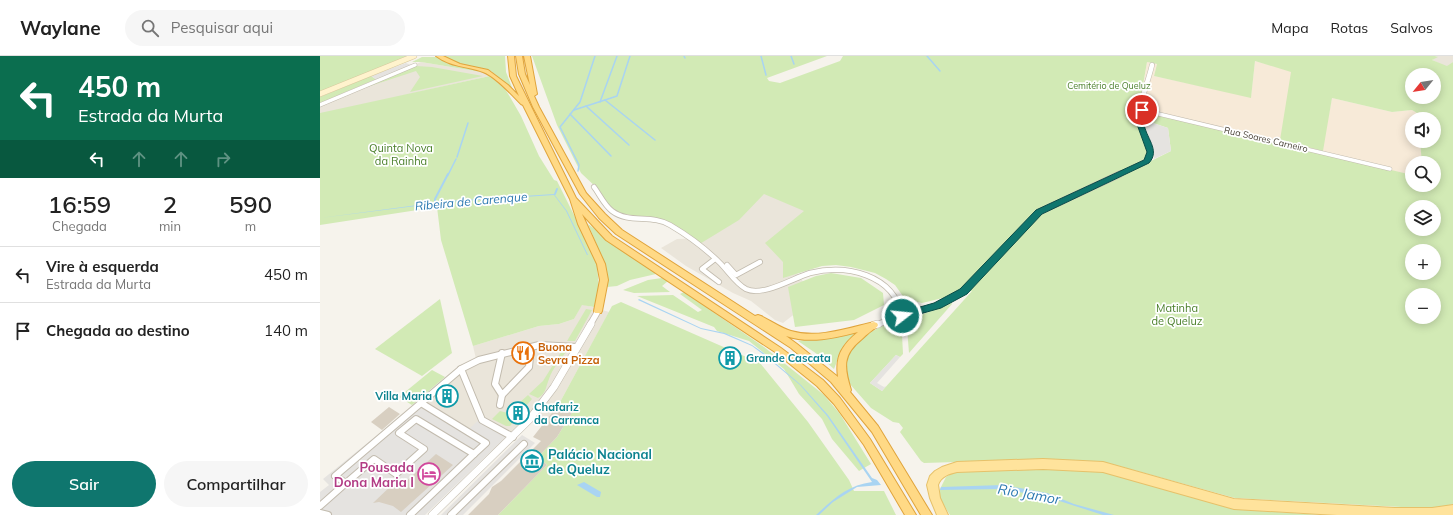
<!DOCTYPE html>
<html lang="pt">
<head>
<meta charset="utf-8">
<style>
	:root { --surface:#fff; --page:#f6f6f6; --text:#222; --muted:#767676; --line:#e0e0e0; --accent:#0f766e }
	body { margin:0; font-family:Mulish,sans-serif; background:var(--page); color:var(--text); height:100vh; display:flex; flex-direction:column; font-size:15px; white-space:nowrap }
	* { box-sizing:border-box; margin:0 }
	p { font-size:13px; color:var(--muted) }
	.icon { flex:none; width:22px; height:22px; fill:none; stroke:currentColor; stroke-width:2; stroke-linecap:round; stroke-linejoin:round }
	.map { position:relative; flex:1; overflow:hidden }
	.panel { display:flex; flex-direction:column; background:var(--surface); width:320px }
	.panel>* { flex:none }
	.hud { background:#0b6e4f; color:#fff; overflow:hidden }
	.needle { width:26px; rotate:240deg }
	.controls { position:absolute; left:1085px; top:12px; display:grid; gap:8px }
	.controls a { display:grid; place-items:center; width:36px; height:36px; border-radius:50%; background:var(--surface); box-shadow:0 2px 10px #0003; font-size:20px }
	.pin { position:absolute; display:grid; place-items:center; width:34px; height:34px; color:#fff; margin:-17px; border:2px solid #fff; border-radius:50%; box-shadow:0 1px 4px #0007 }
	.me { position:absolute; width:44px; margin:-22px; rotate:74deg; stroke-linejoin:round; filter:drop-shadow(0 0 3px #0008) }
	.turn { display:flex; align-items:center; gap:14px; height:84px; padding:0 12px; font-size:18px }
	.turn .icon { width:52px; height:52px; stroke-width:2.5 }
	.turn b { display:block; font-size:28px; line-height:34px }
	.lanes { display:flex; align-items:center; height:38px; padding:0 12px; background:#0003; justify-content:center; gap:20px; direction:ltr }
	.lanes .off { opacity:.35 }
	.eta { display:flex; justify-content:space-evenly; align-items:center; height:68px; text-align:center }
	.eta b { font-size:24px; font-weight:600; line-height:28px }
	.button { display:flex; gap:8px; margin-top:auto; padding:8px 12px }
	.button a { flex:1; height:46px; border-radius:24px; background:var(--accent); color:#fff; font-size:16px; font-weight:600; line-height:46px; text-align:center }
	.button a+a { background:var(--page); color:var(--text) }
	ul { padding:0; list-style:none }
	li { display:flex; align-items:center; gap:12px; height:56px; padding:0 12px; border-top:1px solid var(--line) }
	li div { flex:1 }
	li b { display:block; font-size:15px }
	li em { font-style:normal }
	header { display:flex; align-items:center; gap:24px; box-sizing:border-box; height:56px; padding:0 20px; background:var(--surface); border-bottom:1px solid var(--line) }
	header strong { font-size:19px }
	nav { display:flex; gap:22px; margin-inline-start:auto; font-size:14px }
	.search { width:280px; height:36px; background:var(--page); display:flex; align-items:center; gap:10px; box-sizing:border-box; padding:0 14px; border-radius:22px; color:var(--muted); font-size:15px }
	main { display:flex; flex:1; min-height:0 }
	.map>svg:first-child { display:block }
	.residential { fill:#eae5da }
	.commercial { fill:#f7ead8 }
	.green { fill:#d2eab5; fill-rule:evenodd }
	.parking { fill:#e5e3e0 }
	.water { fill:#a9d4f2 }
	.lines { fill:none; stroke-linecap:round; stroke-linejoin:round }
	.stream-far1 { stroke:#a9d4f2; stroke-width:1.5 }
	.stream { stroke:#a9d4f2; stroke-width:2 }
	.building { fill:#d8cfc1 }
	.minor-far2-casing { stroke:#c2bbae; stroke-width:4.5 }
	.minor-far1-casing { stroke:#c2bbae; stroke-width:6 }
	.minor-casing { stroke:#c2bbae; stroke-width:8 }
	.tertiary-far2-casing { stroke:#c2bbae; stroke-width:5.5 }
	.tertiary-far1-casing { stroke:#c2bbae; stroke-width:7 }
	.tertiary-casing { stroke:#c2bbae; stroke-width:8 }
	.secondary-casing { stroke:#d6c79b; stroke-width:6 }
	.primary-casing { stroke:#e6c16a; stroke-width:2 }
	.trunk-casing { stroke:#e0a43c; stroke-width:2 }
	.minor-far2 { stroke:#fff; stroke-width:3.5 }
	.minor-far1 { stroke:#fff; stroke-width:4.5 }
	.minor { stroke:#fff; stroke-width:6 }
	.tertiary-far2 { stroke:#fff; stroke-width:4.5 }
	.tertiary-far1 { stroke:#fff; stroke-width:5.5 }
	.tertiary { stroke:#fff; stroke-width:7 }
	.secondary { stroke:#fff3cd; stroke-width:5 }
	.primary { fill:#ffe39c; fill-rule:evenodd }
	.trunk { fill:#ffd985; fill-rule:evenodd }
	.route { fill:#0f766e; stroke:#0a4d48 }
	.labels { text-anchor:middle; dominant-baseline:central; stroke-width:3.5; stroke-linejoin:round; paint-order:stroke }
	.far-park-label { font-size:9px; fill:#4a7f2a; stroke:#fff }
	.far-street-label { font-size:9px; fill:#4b4439; stroke:#fff }
	.park-label { font-size:11px; fill:#4a7f2a; stroke:#fff }
	.food-label { font-size:11px; font-weight:bold; fill:#c56008; stroke:#fff; text-anchor:start }
	.culture-label { font-size:11px; font-weight:bold; fill:#0d838f; stroke:#fff; text-anchor:start }
	.water-label { font-size:12px; font-style:italic; fill:#2e7ab2; stroke:#fff }
	.near-culture-label { font-size:13px; font-weight:bold; fill:#0d838f; stroke:#fff; text-anchor:start }
	.near-hotel-label { font-size:13px; font-weight:bold; fill:#b23c85; stroke:#fff; text-anchor:end }
	.near-water-label { font-size:14px; font-style:italic; fill:#2e7ab2; stroke:#fff }
</style>
</head>
<body>
<header>
<strong>Waylane</strong>
<div class="search"><svg class="icon" aria-label="search" viewBox="0 0 24 24"><circle cx="10" cy="10" r="6"/><path d="M15 15l6 6"/></svg>Pesquisar aqui</div>
<nav><a>Mapa</a><a>Rotas</a><a>Salvos</a></nav>
</header>
<main>
<section class="panel">
<div class="hud">
<div class="turn"><svg class="icon" aria-label="left" viewBox="0 0 24 24"><path d="M17 20v-9H6M10 6l-5 5 5 5"/></svg><div><b>450 m</b>Estrada da Murta</div></div>
<div class="lanes"><svg class="icon" aria-label="left" viewBox="0 0 24 24"><path d="M17 20v-9H6M10 6l-5 5 5 5"/></svg><svg class="icon off" aria-label="ahead" viewBox="0 0 24 24"><path d="M12 20V5M6 11l6-6 6 6"/></svg><svg class="icon off" aria-label="ahead" viewBox="0 0 24 24"><path d="M12 20V5M6 11l6-6 6 6"/></svg><svg class="icon off" aria-label="right" viewBox="0 0 24 24"><path d="M7 20v-9h11M14 6l5 5-5 5"/></svg></div>
</div>
<div class="eta">
<div><b>16:59</b><p>Chegada</p></div>
<div><b>2</b><p>min</p></div>
<div><b>590</b><p>m</p></div>
</div>
<ul>
<li><svg class="icon" aria-label="left" viewBox="0 0 24 24"><path d="M17 20v-9H6M10 6l-5 5 5 5"/></svg><div><b>Vire à esquerda</b><p>Estrada da Murta</p></div><em>450 m</em></li>
<li><svg class="icon" aria-label="arrive" viewBox="0 0 24 24"><path d="M6 21V4h12l-3 4 3 4H6"/></svg><div><b>Chegada ao destino</b></div><em>140 m</em></li>
</ul>
<div class="button"><a>Sair</a><a>Compartilhar</a></div>
</section>
<div class="map">
<svg width="1133" height="459" viewBox="0 0 1133 459">
	<rect width="100%" height="100%" fill="#f6f3ec"/>
	<g class="residential">
		<path d="M1115 0H1133V6L1127 11 1112 4 1117 0Z"/>
		<path d="M101 6 167 17 170 20 0 58V48Z"/>
		<path d="M444 131 485 155 455 187 495 242 463 267 455 264 431 245 413 237 366 210 341 192 357 183 384 182Z"/>
		<path d="M262 248 289 256 239 348 226 365 209 359 175 395 93 350 156 303 153 290 219 270 239 268 254 263Z"/>
	</g>
	<path class="commercial" d="M935 5 971 15 1008 62 1012 42 1072 56 1092 54 1103 60 1102 63H1092V85H1100L1102 107H1092V119H1090L819 55 827 6 837 8 834 20 931 41Z"/>
	<g class="green">
		<path d="M0 0H89L0 37Z"/>
		<path d="M124 0H185L186 16 193 34 171 15 137 7Z"/>
		<path d="M212 0H507L447 22 449 25 460 27 520 5 523 0H1115L1118 1 1112 4 1127 10 1133 6V448L1122 452H1100L915 442 788 407 668 405 604 407 601 405 580 376 583 372 579 367 573 366 551 352 529 327 524 317 528 297 542 280 573 265 576 266 582 278 583 298 580 301 576 299 550 327 562 335 652 235 602 247 585 243 575 229 566 223 555 217 531 211 516 209 502 210 463 222V206L445 187 484 155 444 138 419 164 378 189 340 164 293 156 278 133 261 117 237 69ZM935 5 971 16 960 84 1003 95 1012 42 1072 56 1092 54 1102 60V63H1114V85H1100L1102 107H1114V129H1092V119L822 54 824 64 848 72 851 95 825 108 823 104 827 99V91L817 64 827 6 837 8 834 20 931 42ZM1092 19H1114V41H1092ZM1092 151H1114V173H1092ZM1092 195H1114V217H1092ZM1092 239H1114V261H1092Z"/>
		<path d="M102 1H120L133 9 164 15 167 17 101 6H92Z"/>
		<path d="M96 10 112 11 163 20 90 36 100 21 96 15 35 35Z"/>
		<path d="M51 20 57 24H54L0 47V41Z"/>
		<path d="M170 20 185 33 190 41 201 60 219 100 234 124 237 125 259 169 277 209 279 233 274 251 262 249 254 263 239 268 219 270 153 290 121 184 117 151 0 169V57Z"/>
		<path d="M268 168 336 218 310 224 297 230 287 231 286 211Z"/>
		<path d="M511 217 541 222 563 237 564 249 534 264 475 271 468 231 496 220Z"/>
		<path d="M342 222 348 225 342 230 350 236 314 237 303 234 328 224Z"/>
		<path d="M364 236 444 291 504 339 520 358 551 408 539 415 512 383 502 363 479 338 464 313 429 285 397 275 394 271 317 240 353 239 378 256 382 254 360 238Z"/>
		<path d="M120 243 132 297 102 320 55 293Z"/>
		<path d="M301 246 440 307 488 366 529 424 534 435H564L576 459H178L227 409 218 401 237 381 255 352 239 348 292 250Z"/>
		<path d="M632 247V248L589 297 587 272 590 263Z"/>
		<path d="M266 253 272 254 255 285H247Z"/>
		<path d="M539 275 523 290 514 313 497 298 478 285Z"/>
		<path d="M243 293H248C242 302 232 313 229 323 226 330 226 338 218 342L209 338 223 325Z"/>
		<path d="M112 314 125 321 92 349 79 341Z"/>
		<path d="M208 339 212 343 206 350C198 350 193 353 191 360L195 364 190 370H186L172 363 180 355 188 357Z"/>
		<path d="M733 413 794 417 912 453 1002 459H630L617 439 626 421 635 415Z"/>
	</g>
	<g class="parking">
		<path d="M86 7 91 9 57 24 51 20Z"/>
		<path d="M824 64 848 72 851 95 834 103V96L823 66Z"/>
		<path d="M576 299 580 301 557 327 564 331 566 330 562 335 550 327Z"/>
		<path d="M98 346 146 376 163 360 191 376 105 459H0V436L9 429 3 423Z"/>
		<path d="M202 379 215 387 143 459H121Z"/>
	</g>
	<g class="water">
		<path d="M234 138 247 155 268 199H267L246 155 234 139 128 146 0 162 128 145Z"/>
		<path d="M319 243 381 272 405 277 432 289 445 298 481 329 508 359 552 422 557 424 561 429 537 431 513 446 499 459H496C513 443 528 429 552 426L507 360 480 329 444 299 432 290 404 278 381 273 318 244Z"/>
		<path d="M264 426 281 436 280 441H277L257 429Z"/>
		<path d="M683 429 727 437 754 448 794 459H783L727 441 682 433 620 434 621 431Z"/>
	</g>
	<g class="lines">
		<g class="stream-far1">
			<path d="M364 0 365 2"/>
			<path d="M441 0 446 19"/>
			<path d="M471 0 474 8"/>
			<path d="M607 0 620 15"/>
			<path d="M285 44 297 40 310 0"/>
			<path d="M280 46 297 0"/>
			<path d="M266 50 309 89"/>
			<path d="M254 54 285 44 335 84"/>
			<path d="M250 58 291 100"/>
			<path d="M137 101 148 67"/>
			<path d="M258 115 259 109 240 71 260 46 275 0"/>
			<path d="M128 119 136 103"/>
		</g>
		<g class="stream">
			<path d="M235 138 237 133"/>
			<path d="M115 147V143L128 118"/>
		</g>
	</g>
	<g class="building">
		<path d="M409 293 418 297 410 306 405 304 408 300 405 298Z"/>
		<path d="M130 332 138 337 124 349 116 344Z"/>
		<path d="M239 348 255 352 237 381 218 401 227 409 178 459H148L169 438 172 431 181 425 221 385 213 381Z"/>
		<path d="M69 351 80 358 62 374 51 366Z"/>
		<path d="M116 398 133 409 81 456 73 450 59 446 53 447 75 426 81 430Z"/>
	</g>
	<g class="lines">
		<g class="minor-far2-casing">
			<g id="minor-far2">
				<path d="M0 49 95 9"/>
				<path d="M822 54 1070 113"/>
			</g>
		</g>
		<g class="minor-far1-casing">
			<g id="minor-far1">
				<path d="M274 131C280 139 284 149 292 155 309 168 332 158 350 169 367 179 386 193 400 207 408 215 416 228 426 233 443 241 473 222 490 217 526 208 574 218 582 260"/>
				<path d="M395 203 382 213 399 226"/>
				<path d="M407 209 416 219 440 206"/>
			</g>
		</g>
		<g class="minor-casing">
			<g id="minor">
				<path d="M182 297 175 328 182 339 209 311 211 291"/>
				<path d="M141 313 162 364 193 381"/>
				<path d="M180 349 182 339"/>
				<path d="M26 427 54 403 76 418 104 393 79 377 96 363 154 398 166 387 101 347"/>
				<path d="M0 450 26 427 15 420 141 313 159 304 219 289 257 291"/>
				<path d="M0 457 8 459"/>
				<path d="M90 459 154 398"/>
				<path d="M131 459 204 388"/>
			</g>
		</g>
		<g class="tertiary-far2-casing">
			<path id="tertiary-far2" d="M798 119 827 105C835 91 821 81 820 67 818 48 828 27 832 9"/>
		</g>
		<g class="tertiary-far1-casing">
			<g id="tertiary-far1">
				<path d="M270 269 278 255"/>
				<path d="M555 269 618 249 643 236 719 156 800 118"/>
			</g>
		</g>
		<g class="tertiary-casing">
			<g id="tertiary">
				<path d="M554 269 558 268"/>
				<path d="M112 459 209 364 234 331 271 268"/>
			</g>
		</g>
		<g class="secondary-casing">
			<path id="secondary" d="M0 38 94 0"/>
		</g>
		<g class="primary-casing">
			<path id="primary" d="M723 403 783 406 914 443 1075 452H1112L1133 449V459H1017L914 453 783 416 723 413 637 416C629 418 621 420 618 429L620 442 628 459H617L610 442 607 429 610 420 615 415 622 411 637 406Z"/>
		</g>
		<g class="trunk-casing">
			<g id="trunk">
				<path d="M116 0H123L140 8 168 14 188 29 199 40 190 20 188 0H194L196 20 256 142 292 180 461 292 503 324 520 342 550 383 596 459H585L544 389 514 348 497 330 455 296 286 184 262 158 285 208 288 224 282 255 281 257H275L274 255 280 224 277 208 258 168 250 143 203 49 201 48C192 39 175 20 163 16 147 10 130 11 116 0Z"/>
				<path d="M196 0H202L205 18 210 29 204 0H210L217 38 214 40 219 51 266 137 285 158 302 174 435 260 438 259 441 260C451 265 461 272 471 275 498 283 528 272 554 266L557 267 558 269 557 271C552 274 546 279 542 283 522 299 524 311 531 334L530 336 558 370 612 459H601L552 376 511 326 471 292 296 178 279 162 260 138 213 51 199 18ZM538 276C522 289 515 300 518 321L477 288 466 280C490 288 514 282 538 276Z"/>
			</g>
		</g>
		<use href="#minor-far2" class="minor-far2"/>
		<use href="#minor-far1" class="minor-far1"/>
		<use href="#minor" class="minor"/>
		<use href="#tertiary-far2" class="tertiary-far2"/>
		<use href="#tertiary-far1" class="tertiary-far1"/>
		<use href="#tertiary" class="tertiary"/>
		<use href="#secondary" class="secondary"/>
		<use href="#primary" class="primary"/>
		<use href="#trunk" class="trunk"/>
	</g>
	<path class="route" d="M822 52 826 54C825 58 823 63 824 67 825 81 841 94 829 107L722 158 647 238 621 252 582 263 579 262 577 260 579 257 614 247 640 233 716 154 824 104 827 96 818 71 817 66 819 54Z"/>
	<defs>
		<g id="restaurant-ring" transform="scale(1.15)"><circle r="9.5" fill="#fff" stroke="#e8710a" stroke-width="1.5"/><path d="M-5-6h1v4h1v-4h1v4h1v-4h1v5L-1.5 .5V6h-2V.5L-5-1ZM5-6V6H3V1.5H1.5Q1.5-4 5-6Z" fill="#e8710a"/></g>
		<g id="building-ring" transform="scale(1.15)"><circle r="9.5" fill="#fff" stroke="#0f9aa8" stroke-width="1.5"/><path d="M-4-6H4V6H1V3H-1V6H-4ZM-2.5-4.3h1.7v1.8h-1.7ZM.8-4.3h1.7v1.8H.8ZM-2.5-1h1.7V.8h-1.7ZM.8-1h1.7V.8H.8Z" fill="#0f9aa8"/></g>
		<g id="museum-ring" transform="scale(1.15)"><circle r="9.5" fill="#fff" stroke="#0f9aa8" stroke-width="1.5"/><path d="M0-6L6-3V-2H-6V-3ZM-5-1h2V3h-2ZM-1-1h2V3h-2ZM3-1h2V3H3ZM-6 4H6V6H-6Z" fill="#0f9aa8"/></g>
		<g id="hotel-ring" transform="scale(1.15)"><circle r="9.5" fill="#fff" stroke="#d1479c" stroke-width="1.5"/><path d="M-6-4.5h1.5V1H6V5H4.5V3h-9V5H-6ZM-4 0a1.8 1.8 0 1 1 3.6 0ZM.5 0V-2.5h3Q6-2.5 6 0Z" fill="#d1479c"/></g>
	</defs>
	<g fill-rule="evenodd">
		<use href="#restaurant-ring" x="203" y="297"/>
		<use href="#building-ring" x="410" y="302"/>
		<use href="#building-ring" x="127" y="340"/>
		<use href="#building-ring" x="198" y="357"/>
		<use href="#museum-ring" x="212" y="405"/>
		<use href="#hotel-ring" x="109" y="418"/>
	</g>
	<g class="labels">
		<g class="far-park-label">
			<text x="789" y="29">Cemitério de Queluz</text>
		</g>
		<g class="far-street-label">
			<text transform="translate(946 83) rotate(13)">Rua Soares Carneiro</text>
		</g>
		<g class="park-label">
			<text x="81" y="92">Quinta Nova<tspan x="81" dy="13">da Rainha</tspan></text>
			<text x="857" y="252">Matinha<tspan x="857" dy="13">de Queluz</tspan></text>
		</g>
		<g class="food-label">
			<text x="218" y="291">Buona<tspan x="218" dy="13">Sevra Pizza</tspan></text>
		</g>
		<g class="culture-label">
			<text x="426" y="302">Grande Cascata</text>
			<text x="112" y="340" text-anchor="end">Villa Maria</text>
			<text x="214" y="351">Chafariz<tspan x="214" dy="13">da Carranca</tspan></text>
		</g>
		<g class="water-label">
			<text transform="translate(151 145) rotate(-5)">Ribeira de Carenque</text>
		</g>
		<g class="near-culture-label">
			<text x="228" y="398">Palácio Nacional<tspan x="228" dy="15">de Queluz</tspan></text>
		</g>
		<g class="near-hotel-label">
			<text x="94" y="411">Pousada<tspan x="94" dy="15">Dona Maria I</tspan></text>
		</g>
		<g class="near-water-label">
			<text transform="translate(709 438) rotate(10)">Rio Jamor</text>
		</g>
	</g>
</svg>
<div class="controls">
<a><svg class="needle" viewBox="-14 -14 28 28"><path d="M0-13l5 13h-10z" fill="#e53935"/><path d="M0 13l5-13h-10z" fill="#767676"/></svg></a>
<a><svg class="icon" aria-label="sound" viewBox="0 0 24 24"><path d="M4 9h4l5-4v14l-5-4H4zM17 9q2 3 0 6"/></svg></a>
<a><svg class="icon" aria-label="search" viewBox="0 0 24 24"><circle cx="10" cy="10" r="6"/><path d="M15 15l6 6"/></svg></a>
<a><svg class="icon" aria-label="layers" viewBox="0 0 24 24"><path d="M12 4l9 5-9 5-9-5zM3 14l9 5 9-5"/></svg></a>
<a>+</a>
<a>−</a>
</div>
<div class="pin" style="left:822px;top:54px;background:#d93025"><svg class="icon" aria-label="arrive" viewBox="0 0 24 24"><path d="M6 21V4h12l-3 4 3 4H6"/></svg></div>
<svg class="me" style="left:582px;top:260px" viewBox="-20 -20 40 40"><circle r="17" fill="#0f766e" stroke="#fff" stroke-width="3"/><path d="M0-11L8 9 0 5-8 9z" fill="#fff"/></svg>
</div>
</main>
</body>
</html>
